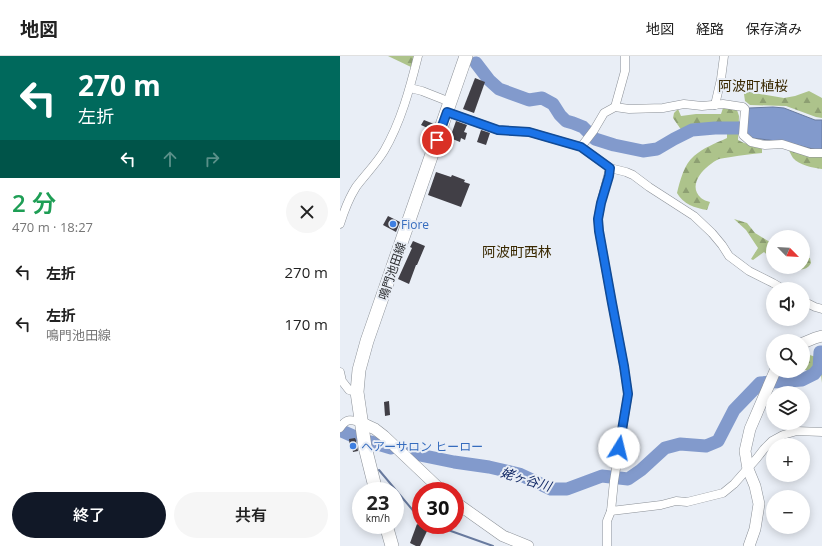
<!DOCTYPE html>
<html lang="ja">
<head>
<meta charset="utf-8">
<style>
	:root { --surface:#fff; --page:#f6f6f6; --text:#222; --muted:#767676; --line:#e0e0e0; --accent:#111827 }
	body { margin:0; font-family:"Open Sans","Noto Sans JP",sans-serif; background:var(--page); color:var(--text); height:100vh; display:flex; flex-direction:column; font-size:15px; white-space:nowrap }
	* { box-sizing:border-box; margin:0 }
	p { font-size:13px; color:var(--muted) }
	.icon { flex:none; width:22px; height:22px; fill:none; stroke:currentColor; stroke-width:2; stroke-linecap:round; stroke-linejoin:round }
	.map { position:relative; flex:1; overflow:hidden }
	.details { display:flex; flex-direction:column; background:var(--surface); width:340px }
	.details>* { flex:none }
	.top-card { background:#00695c; color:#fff; overflow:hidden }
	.needle { width:26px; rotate:114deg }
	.tools { position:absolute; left:426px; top:174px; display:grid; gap:8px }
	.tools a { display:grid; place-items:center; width:44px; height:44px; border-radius:50%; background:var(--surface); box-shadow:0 2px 10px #0003; font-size:20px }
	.speed { position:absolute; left:12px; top:426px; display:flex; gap:8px; font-size:20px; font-weight:700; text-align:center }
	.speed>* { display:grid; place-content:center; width:52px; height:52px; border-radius:50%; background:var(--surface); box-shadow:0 2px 10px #0003; line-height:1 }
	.speed small { font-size:10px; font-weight:400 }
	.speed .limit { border:6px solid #d22; background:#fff; color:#111 }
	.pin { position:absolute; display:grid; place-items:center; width:34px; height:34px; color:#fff; margin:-17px; border:2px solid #fff; border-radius:50%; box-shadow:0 1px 4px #0007 }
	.me { position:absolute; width:44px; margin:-22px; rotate:9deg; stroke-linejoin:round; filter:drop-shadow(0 0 3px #0008) }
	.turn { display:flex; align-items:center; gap:14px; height:84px; padding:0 12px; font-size:18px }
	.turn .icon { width:52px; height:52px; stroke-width:2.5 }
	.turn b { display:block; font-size:28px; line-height:34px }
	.lanes { display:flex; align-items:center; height:38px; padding:0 12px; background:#0003; justify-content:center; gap:20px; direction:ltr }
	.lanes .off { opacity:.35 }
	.round { display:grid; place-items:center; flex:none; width:42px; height:42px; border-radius:21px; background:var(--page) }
	.headline { display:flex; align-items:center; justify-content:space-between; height:68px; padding:0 12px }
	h1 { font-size:24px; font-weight:600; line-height:30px; color:#1e9e55 }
	.button { display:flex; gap:8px; margin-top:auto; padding:8px 12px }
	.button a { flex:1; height:46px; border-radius:24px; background:var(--accent); color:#fff; font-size:16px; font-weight:600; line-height:46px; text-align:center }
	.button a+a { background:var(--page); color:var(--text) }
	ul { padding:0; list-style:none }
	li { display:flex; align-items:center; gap:12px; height:52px; padding:0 12px }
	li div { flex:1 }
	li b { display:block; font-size:15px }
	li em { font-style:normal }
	header { display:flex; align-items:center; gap:24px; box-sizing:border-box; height:56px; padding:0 20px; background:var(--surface); border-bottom:1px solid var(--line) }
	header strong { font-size:19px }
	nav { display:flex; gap:22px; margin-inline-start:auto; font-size:14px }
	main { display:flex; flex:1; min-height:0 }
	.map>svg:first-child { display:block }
	.forest { fill:url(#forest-firs) }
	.water { fill:#829acc; stroke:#687a9e }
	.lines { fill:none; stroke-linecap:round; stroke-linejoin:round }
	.stream { stroke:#687a9e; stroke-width:2 }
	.river { stroke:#829acc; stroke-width:13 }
	.building { fill:#413f46 }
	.street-casing { stroke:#8b9097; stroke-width:9 }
	.secondary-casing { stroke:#8b9097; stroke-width:12 }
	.primary-casing { stroke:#8b9097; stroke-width:14 }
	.street { stroke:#fff; stroke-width:8 }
	.secondary { stroke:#fff; stroke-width:11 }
	.primary { stroke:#fff; stroke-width:13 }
	.route-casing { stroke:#114b97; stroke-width:10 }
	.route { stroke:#1a73e8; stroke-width:7 }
	.shop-dot { fill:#3f7fe0; stroke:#e9eef6; stroke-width:1.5 }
	.labels { text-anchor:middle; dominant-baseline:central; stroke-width:4; stroke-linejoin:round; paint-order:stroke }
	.shop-label { font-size:12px; fill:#366cbe; stroke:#e9eef6; text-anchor:start }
	.street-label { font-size:12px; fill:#2d2f32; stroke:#e9eef6 }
	.water-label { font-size:13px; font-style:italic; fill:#132a66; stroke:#e9eef6 }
	.quarter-label { font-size:14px; fill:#392800; stroke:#e9eef6 }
</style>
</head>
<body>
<header>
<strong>地図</strong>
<nav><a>地図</a><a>経路</a><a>保存済み</a></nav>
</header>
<main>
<section class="details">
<div class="top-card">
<div class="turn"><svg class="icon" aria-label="left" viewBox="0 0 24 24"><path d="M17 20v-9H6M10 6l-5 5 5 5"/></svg><div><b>270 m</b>左折</div></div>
<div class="lanes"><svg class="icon" aria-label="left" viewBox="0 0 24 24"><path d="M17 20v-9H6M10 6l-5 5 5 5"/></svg><svg class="icon off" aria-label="ahead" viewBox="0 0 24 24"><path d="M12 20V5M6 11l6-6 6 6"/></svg><svg class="icon off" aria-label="right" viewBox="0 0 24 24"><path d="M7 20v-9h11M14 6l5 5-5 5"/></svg></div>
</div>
<div class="headline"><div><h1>2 分</h1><p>470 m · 18:27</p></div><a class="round"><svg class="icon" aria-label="close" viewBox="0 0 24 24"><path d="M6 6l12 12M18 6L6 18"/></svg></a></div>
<ul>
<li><svg class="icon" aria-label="left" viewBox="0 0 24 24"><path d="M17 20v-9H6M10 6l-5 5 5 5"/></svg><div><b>左折</b></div><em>270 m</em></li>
<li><svg class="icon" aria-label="left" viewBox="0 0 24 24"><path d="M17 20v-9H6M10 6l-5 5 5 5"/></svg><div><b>左折</b><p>鳴門池田線</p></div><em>170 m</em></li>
</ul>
<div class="button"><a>終了</a><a>共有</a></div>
</section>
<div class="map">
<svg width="482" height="490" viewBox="0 0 482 490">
	<defs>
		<pattern id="forest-firs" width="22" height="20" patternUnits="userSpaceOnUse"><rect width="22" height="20" fill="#adc38b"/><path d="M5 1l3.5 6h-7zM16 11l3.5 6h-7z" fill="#8d9f72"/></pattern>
	</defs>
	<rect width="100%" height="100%" fill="#e9eef6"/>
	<g class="forest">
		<path d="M48 0H74L71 11Z"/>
		<path d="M469 35 482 42V62L476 61 446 50 410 49 405 45 404 38 408 36 444 42 455 40Z"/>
		<path d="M383 52 397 54 399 60 398 84 404 87 422 91V97C412 98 401 99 391 101 387 102 382 102 379 103 366 109 346 128 361 142 363 144 367 145 370 146L367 154C355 152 343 148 337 137 340 125 344 108 354 100 363 92 376 87 387 82V70L354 71 342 75 333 62 334 57 338 53 341 60 356 58H381Z"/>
		<path d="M448 93 482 100V113C473 112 459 109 453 102 451 99 450 96 448 93Z"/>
		<path d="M394 163 407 167 415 177 433 188V204L424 196 413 204 411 203 418 192 406 174Z"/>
		<path d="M463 201 470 202 471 207C466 217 454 213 445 211H463Z"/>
		<path d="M463 297 473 300 482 301V327L481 318 468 315 463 313Z"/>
	</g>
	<path class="water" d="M433 51 444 52 475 64H482V93L477 94 445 86 412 82 406 77 409 52Z"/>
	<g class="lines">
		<g class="stream">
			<path d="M33 387 34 390"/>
			<path d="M39 414 81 464"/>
			<path d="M94 469 153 490"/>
		</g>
		<g class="river">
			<path d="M136 7 149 24 159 33 189 44 202 42 213 48 220 59 226 65 233 67 243 71 255 83 274 89 303 95 317 93 334 83 352 74 375 72H400"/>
			<path d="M4 376 13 380"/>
			<path d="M31 386 51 392"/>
			<path d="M70 397 114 406 149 411 179 418 211 433H227L262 420 288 423 301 414 325 392 340 388 366 390 378 385 394 354 420 327 462 324 474 318 479 312 480 296H482"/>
		</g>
	</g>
	<g class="building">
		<path d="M135 22 145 26 134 57 123 53Z"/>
		<path d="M84 64 94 68 92 74 81 69Z"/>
		<path d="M116 65 127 69 124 76 127 77 125 84 121 82 120 86 110 82Z"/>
		<path d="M141 74 150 77 146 89 137 86Z"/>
		<path d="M96 116 111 121 112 119 125 124 124 126 130 128 121 151 88 139Z"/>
		<path d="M48 160 60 166 56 176 43 169Z"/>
		<path d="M73 185 85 190 77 209H76L69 228 58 223 72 192 70 191Z"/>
		<path d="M49 345 50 359 45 360 44 346Z"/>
		<path d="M15 382 16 384 18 395 13 396 12 391H10L9 383Z"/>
		<path d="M77 468 88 473 80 490H76L70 487Z"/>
	</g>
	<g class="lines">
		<g class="street-casing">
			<g id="street">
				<path d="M70 32 82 35 110 46"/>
				<path d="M375 49 381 23 384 0"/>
				<path d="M275 51 285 15V0"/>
				<path d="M107 56 158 74 189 76 241 91 270 112 286 116 293 119 309 131 354 160 372 177 382 189 389 200 409 215 433 227 443 233"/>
				<path d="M241 91 254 74 264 57 275 51 289 53 323 52 344 48 362 50 383 48 403 51 405 53 403 79 411 86 425 89 442 88 470 97H482"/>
				<path d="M0 168C4 155 9 142 16 131 25 119 36 108 44 95 61 66 70 32 78 0"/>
				<path d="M463 245 475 251 482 253"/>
				<path d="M0 316 2 325 9 334 17 336"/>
				<path d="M0 372C6 362 12 363 22 367"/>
				<path d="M271 455 321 449 336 445 347 446 383 437 394 428 417 402 424 393 432 385 443 379 457 375 482 376"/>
				<path d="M267 490V465L271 455 274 425 288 338 284 310 272 247 259 175 258 163 261 147 270 112"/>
			</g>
		</g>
		<g class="secondary-casing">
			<g id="secondary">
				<path d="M463 287 475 282 482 280"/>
				<path d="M22 367 35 373 44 380 102 435"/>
				<path d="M115 446 163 480 188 490"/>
				<path d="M409 490 415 473 419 448 415 430 408 413 405 395 410 373 435 315"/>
			</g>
		</g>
		<g class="primary-casing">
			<g id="primary">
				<path d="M36 435 25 391 17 336 19 314 27 285 126 0"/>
				<path d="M46 469 52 490"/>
			</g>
		</g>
		<use href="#street" class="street"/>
		<use href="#secondary" class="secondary"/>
		<use href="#primary" class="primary"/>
	</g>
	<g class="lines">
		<g class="route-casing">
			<path id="route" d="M97 84 107 56 158 74 189 76 241 91 270 112 269 120 261 147 258 163 259 175 272 247 284 310 288 338 279 392"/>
		</g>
		<use href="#route" class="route"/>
	</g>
	<g class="shop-dot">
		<circle cx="53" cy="168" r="4"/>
		<circle cx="13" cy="390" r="4"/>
	</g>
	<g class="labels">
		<g class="shop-label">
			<text x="61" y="168">Fiore</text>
			<text x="21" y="390">ヘアーサロン ヒーロー</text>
		</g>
		<g class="street-label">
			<text transform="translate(52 215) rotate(-71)">鳴門池田線</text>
		</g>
		<g class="water-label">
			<text transform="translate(186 423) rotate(17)">姥ヶ谷川</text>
		</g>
		<g class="quarter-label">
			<text x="413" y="29">阿波町植桜</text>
			<text x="177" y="195">阿波町西林</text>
		</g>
	</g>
</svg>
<div class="tools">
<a><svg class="needle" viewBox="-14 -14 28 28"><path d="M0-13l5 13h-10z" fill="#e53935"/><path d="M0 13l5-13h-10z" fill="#767676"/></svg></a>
<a><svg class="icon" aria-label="sound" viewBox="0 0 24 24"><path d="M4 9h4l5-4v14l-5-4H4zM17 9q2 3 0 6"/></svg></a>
<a><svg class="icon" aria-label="search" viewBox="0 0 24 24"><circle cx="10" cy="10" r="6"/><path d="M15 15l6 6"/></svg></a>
<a><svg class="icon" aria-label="layers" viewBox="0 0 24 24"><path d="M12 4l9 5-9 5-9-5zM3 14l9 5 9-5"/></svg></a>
<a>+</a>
<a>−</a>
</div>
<div class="speed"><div>23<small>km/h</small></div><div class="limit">30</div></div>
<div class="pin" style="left:97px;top:84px;background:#d93025"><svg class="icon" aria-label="arrive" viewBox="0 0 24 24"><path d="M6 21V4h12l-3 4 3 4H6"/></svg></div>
<svg class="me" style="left:279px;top:392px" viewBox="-20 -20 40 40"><circle r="19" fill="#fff"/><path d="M0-13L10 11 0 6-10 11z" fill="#1a73e8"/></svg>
</div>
</main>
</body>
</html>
